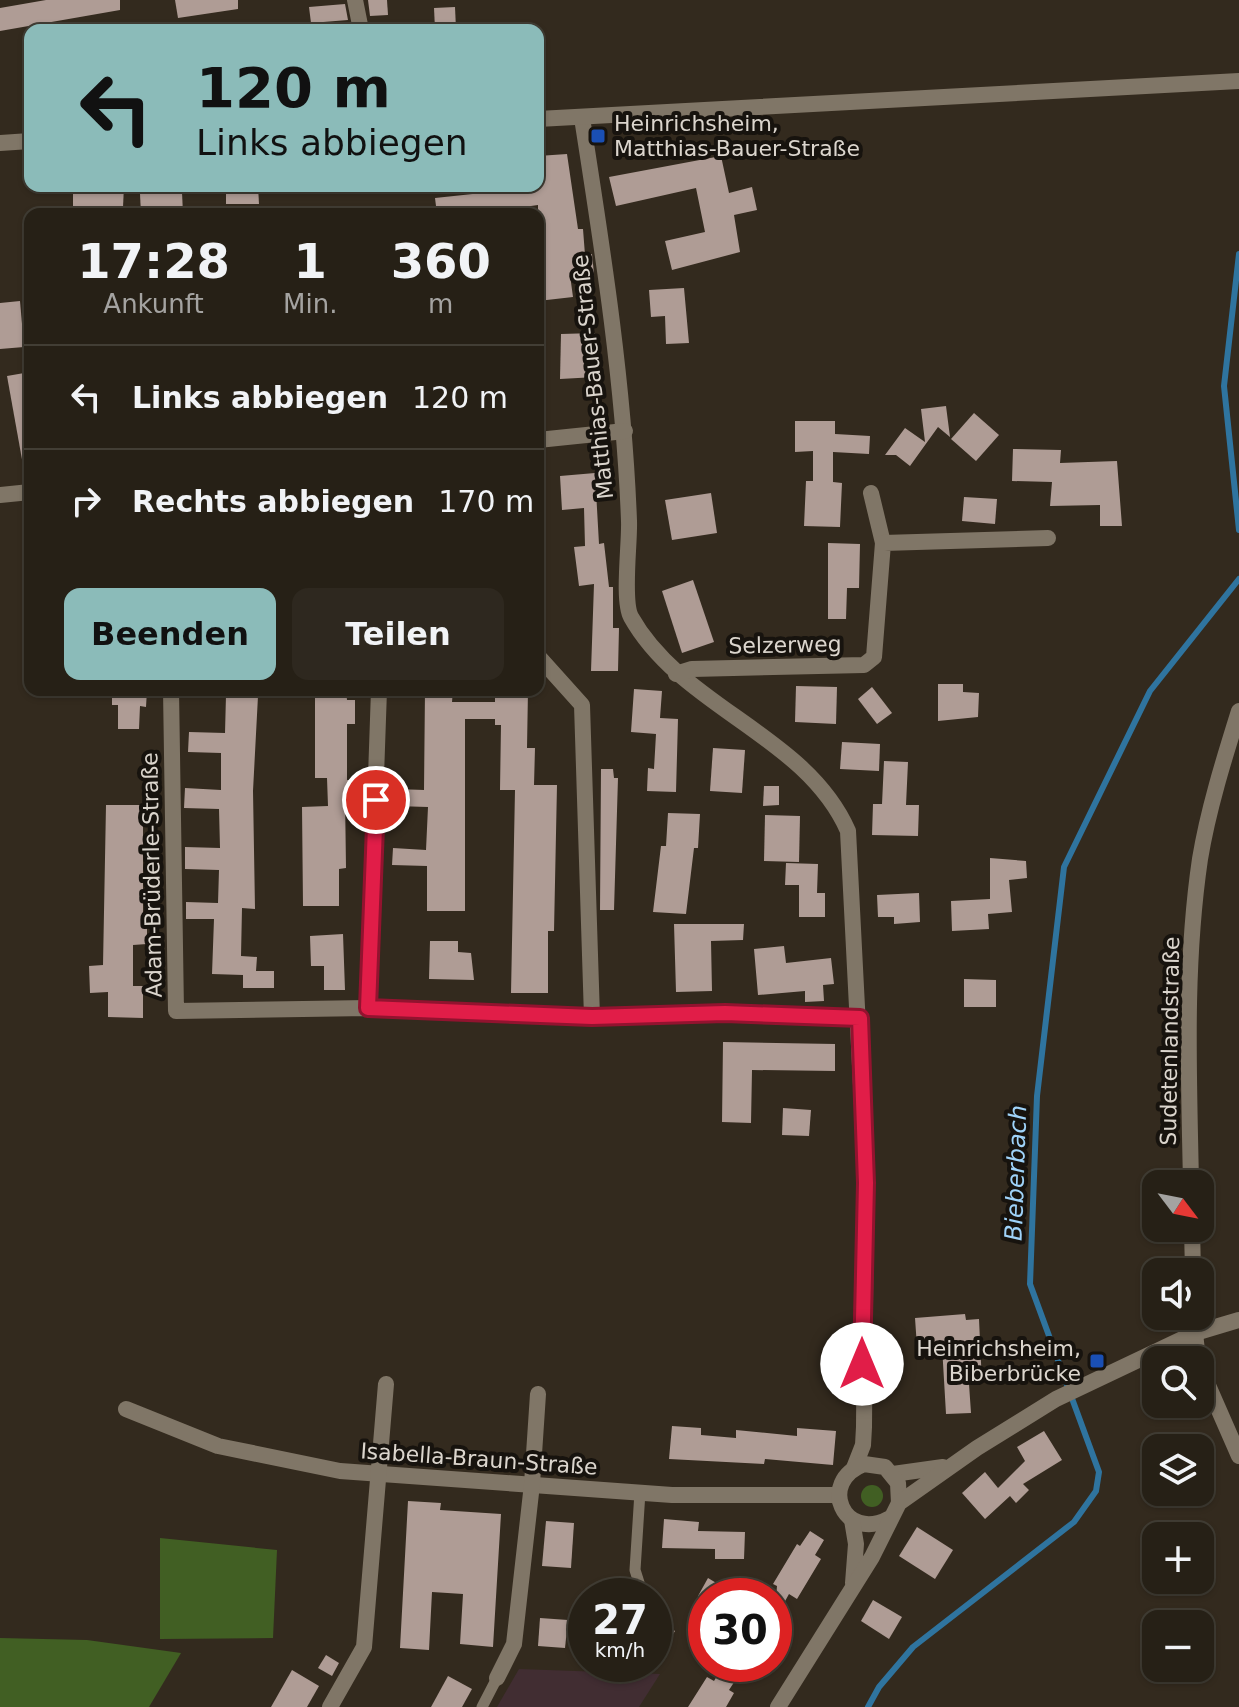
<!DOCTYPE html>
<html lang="de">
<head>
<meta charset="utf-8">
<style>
	:root { --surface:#262016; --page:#2e281f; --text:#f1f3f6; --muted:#a4a3a1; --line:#423e35; --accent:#8bbbb9 }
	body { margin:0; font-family:"DejaVu Sans",sans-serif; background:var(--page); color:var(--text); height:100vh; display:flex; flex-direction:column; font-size:30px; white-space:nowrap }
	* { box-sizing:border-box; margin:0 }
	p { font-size:26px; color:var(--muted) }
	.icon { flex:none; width:44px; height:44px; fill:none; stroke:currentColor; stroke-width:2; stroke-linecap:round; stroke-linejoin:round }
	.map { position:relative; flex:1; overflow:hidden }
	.details { position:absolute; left:24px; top:208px; width:520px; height:488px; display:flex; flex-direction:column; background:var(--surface); border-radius:16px; box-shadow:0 2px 6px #0004,0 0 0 2px var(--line) }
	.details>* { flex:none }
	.hud { position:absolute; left:24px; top:24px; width:520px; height:168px; border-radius:16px; box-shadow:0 2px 6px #0004,0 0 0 2px var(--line); background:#8bbbb9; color:#111; overflow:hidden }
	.needle { width:52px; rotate:122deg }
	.tools { position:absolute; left:1142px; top:1170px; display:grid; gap:16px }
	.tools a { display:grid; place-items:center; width:72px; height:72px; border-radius:16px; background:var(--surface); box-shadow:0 2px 6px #0004,0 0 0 2px var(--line); font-size:40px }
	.speed { position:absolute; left:568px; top:1578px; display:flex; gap:16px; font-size:40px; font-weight:700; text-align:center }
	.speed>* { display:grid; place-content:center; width:104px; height:104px; border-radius:50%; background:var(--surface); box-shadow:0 2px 6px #0004,0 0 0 2px var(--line); line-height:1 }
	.speed small { font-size:20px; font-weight:400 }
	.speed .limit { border:12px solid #d22; background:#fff; color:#111 }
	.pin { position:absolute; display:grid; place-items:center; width:68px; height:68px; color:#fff; margin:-34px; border:4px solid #fff; border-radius:50%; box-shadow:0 2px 8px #0007 }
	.me { position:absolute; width:88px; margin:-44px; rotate:0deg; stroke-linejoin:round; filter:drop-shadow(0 0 6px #0008) }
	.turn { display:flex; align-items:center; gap:28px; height:168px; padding:0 40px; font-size:36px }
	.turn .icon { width:104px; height:104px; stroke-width:2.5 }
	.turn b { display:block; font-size:56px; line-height:68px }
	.eta { display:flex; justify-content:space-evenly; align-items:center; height:136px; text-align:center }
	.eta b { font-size:48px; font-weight:700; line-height:56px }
	.primary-button { display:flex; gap:16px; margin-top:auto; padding:16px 40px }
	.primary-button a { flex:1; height:92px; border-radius:16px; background:var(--accent); color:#111; font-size:32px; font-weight:700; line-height:92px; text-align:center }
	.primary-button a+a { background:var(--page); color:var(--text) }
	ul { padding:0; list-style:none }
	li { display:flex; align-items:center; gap:24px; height:104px; padding:0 40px; border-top:2px solid var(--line) }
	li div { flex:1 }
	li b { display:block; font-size:30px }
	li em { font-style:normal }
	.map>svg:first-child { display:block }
	.education { fill:#412d32 }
	.green { fill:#415f23 }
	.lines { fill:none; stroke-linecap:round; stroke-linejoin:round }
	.stream { stroke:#2f749f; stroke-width:6 }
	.building { fill:#af9c95 }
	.service { stroke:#807667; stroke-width:11 }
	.minor { stroke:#807667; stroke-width:16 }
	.tertiary { stroke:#807667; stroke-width:16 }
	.route-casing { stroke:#92132f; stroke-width:20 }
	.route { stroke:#e11d48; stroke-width:14 }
	.transit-dot { fill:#1a4fb4; stroke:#17130e; stroke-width:3 }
	.labels { text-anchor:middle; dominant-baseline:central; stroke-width:8; stroke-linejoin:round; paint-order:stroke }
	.poi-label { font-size:22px; fill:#dbd5cd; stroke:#17130e; text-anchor:start }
	.street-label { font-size:22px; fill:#dbd5cd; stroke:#17130e }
	.water-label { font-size:24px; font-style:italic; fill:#9fd3f9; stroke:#17130e }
</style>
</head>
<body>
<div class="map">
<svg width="1239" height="1707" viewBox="0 0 1239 1707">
	<rect width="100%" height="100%" fill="#332a1e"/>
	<path class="education" d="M519 1669 660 1674 639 1707H497Z"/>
	<g class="green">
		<circle cx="872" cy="1496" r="11"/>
		<path d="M160 1538 277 1550 273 1638 160 1639Z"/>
		<path d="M0 1638 87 1640 181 1653 149 1707H0Z"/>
	</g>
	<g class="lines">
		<g class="stream">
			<path d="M1239 254 1224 386 1239 530"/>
			<path d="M868 1707 879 1687 913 1647 1074 1522 1096 1491 1099 1472 1030 1284 1037 1096 1064 867 1150 691 1239 579"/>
		</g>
	</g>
	<g class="building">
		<path d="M46 0H120V10L0 31V8Z"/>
		<path d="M175 0H238V9L178 18Z"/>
		<path d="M368 0H387L388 15 370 16Z"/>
		<path d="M345 4 348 20 311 23 309 7Z"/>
		<path d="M455 7 456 29H435L434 8Z"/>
		<path d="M567 154 578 229H583L585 255 592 254 594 274 570 275 573 297 538 301V205L473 214H437L435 198 538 187V156Z"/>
		<path d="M721 156 729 193 752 187 757 210 734 215 740 252 672 270 665 241 705 232 696 188 616 206 609 177Z"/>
		<path d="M73 186H124L123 207H73Z"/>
		<path d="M226 186H258L259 204H226Z"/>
		<path d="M182 192 183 214H141L140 194Z"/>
		<path d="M684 288 689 343 666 344 665 316 651 317 649 290Z"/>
		<path d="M20 301 24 347 0 349V303Z"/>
		<path d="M595 333 596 377 560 379 561 334Z"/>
		<path d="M30 372V464L23 465 7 376Z"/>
		<path d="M946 406 950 437 938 427 910 466 896 455H885L905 428 925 442 921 409Z"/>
		<path d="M974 413 999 435 976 461 951 439Z"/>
		<path d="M795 421H835V434L870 436 869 454 833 452V482L842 483 840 527 804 526 806 481H813V451L795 452Z"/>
		<path d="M1013 449 1061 450 1060 463 1117 461 1122 526H1100V505L1050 506 1052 482 1012 481Z"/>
		<path d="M595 473 599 544 604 543 609 587H613V628H619L618 671H591L594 584 579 586 574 547 585 546 584 508 562 510 560 476Z"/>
		<path d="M711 493 717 533 672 540 665 500Z"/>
		<path d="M964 497 997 499 995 524 962 521Z"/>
		<path d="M828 543 860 544 859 588H847L846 619H828Z"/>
		<path d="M693 580 714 642 682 653 662 591Z"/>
		<path d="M938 684H963V692L979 693 978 717 938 721Z"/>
		<path d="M796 686 837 687 836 724 795 722Z"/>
		<path d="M872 687 892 713 877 724 858 699Z"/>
		<path d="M634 689 662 691 660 718 678 719 676 792 647 791 648 768 654 769 656 734 631 732Z"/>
		<path d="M112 690H147L146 707 140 706 139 729H118V705H112Z"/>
		<path d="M315 690H346L347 700H355V724H347V780H354V795H345L346 868 339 869V906H303L302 807 328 806 327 778H315Z"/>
		<path d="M425 690H453L452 702H495V690H528L527 748H535L534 785H557L554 931H548V993H511L515 790H500L501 725H495V719H465V911H427V866L392 865 393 848 426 850 428 807 395 806 396 789 424 790Z"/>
		<path d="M226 695 258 696 253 791 255 909 242 908 241 956 257 957 256 971H274V988H243V975L212 974 214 919H186V902L218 903 219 870 185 869V847L220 848 219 809 184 808 185 788 221 790V753L188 752 189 732 225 733Z"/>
		<path d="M842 742 880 744 879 771 840 769Z"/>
		<path d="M713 748 745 750 742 793 710 791Z"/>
		<path d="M884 761 908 762 906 805H919L918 836 872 835 873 804H882Z"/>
		<path d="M601 769H613L614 778H618L614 910H600Z"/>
		<path d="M764 786H779V805L763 806Z"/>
		<path d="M106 805H143V926H147V944L133 945V986H143V1018L108 1017V992L90 993 89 966 103 965Z"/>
		<path d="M668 813 700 814 698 848H694L686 914 653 912 661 846H666Z"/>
		<path d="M765 815 800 816 799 862 764 861Z"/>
		<path d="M990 858 1026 861 1027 878 1009 880 1012 912 988 914 989 929 952 931 951 901 990 899Z"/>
		<path d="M786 863 818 864 817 893H825V917H799V885H785Z"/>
		<path d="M919 893 920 922 894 924V917H878L877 895Z"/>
		<path d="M674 924H744L743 940 711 941 712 991 676 992Z"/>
		<path d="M343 934 345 990H324V966H311L310 936Z"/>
		<path d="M430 941H458V952L471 953 474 980 429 979Z"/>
		<path d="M784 946 786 963 831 958 834 984 823 985 824 1001 805 1002V991L758 995 754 949Z"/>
		<path d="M964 979 996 980V1007H964Z"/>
		<path d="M723 1042 835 1044V1071L752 1070 751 1123 722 1122Z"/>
		<path d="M783 1108 811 1110 809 1136 782 1135Z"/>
		<path d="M965 1314 966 1320 979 1319 982 1384H969L971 1413 946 1414 942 1346 917 1347 915 1318Z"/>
		<path d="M672 1426 701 1428V1435L736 1438V1430L797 1436V1428L836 1431 833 1465 765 1459 764 1464 669 1459Z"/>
		<path d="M1044 1431 1062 1460 1023 1484 1029 1490 1016 1503 1010 1496 985 1519 962 1493 985 1472 998 1488 1025 1461 1017 1447Z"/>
		<path d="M408 1501 441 1503 440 1510 501 1514 493 1647 460 1644 463 1594 432 1592 429 1650 400 1648Z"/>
		<path d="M664 1519 699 1522 698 1531 745 1532 744 1559H715V1549L662 1548Z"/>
		<path d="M546 1521 574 1523 571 1568 542 1566Z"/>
		<path d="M917 1527 953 1550 935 1579 899 1556Z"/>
		<path d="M810 1531 824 1540 815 1555 821 1559 797 1599 789 1594 774 1621 777 1586 773 1584 797 1544 800 1546Z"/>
		<path d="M708 1578 738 1596H698Z"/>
		<path d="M873 1600 902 1617 889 1639 861 1621Z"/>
		<path d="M540 1618 568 1620 565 1648 538 1646Z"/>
		<path d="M654 1618 675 1631 654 1665Z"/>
		<path d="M326 1655 339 1663 332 1676 318 1668Z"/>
		<path d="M724 1664H746L729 1690 734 1693 726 1707H688L707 1677 714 1681Z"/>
		<path d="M292 1670 319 1686 307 1707H271Z"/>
		<path d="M448 1676 472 1689 462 1707H431Z"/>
	</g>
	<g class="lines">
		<g class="service">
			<path d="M640 1492 635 1570 641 1589"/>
			<path d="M482 1707 497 1678"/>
		</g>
		<g class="minor">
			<path d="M355 0 361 30"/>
			<path d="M582 118C603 252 624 385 629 521 630 542 622 601 631 617 682 708 806 735 848 831L866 1183 864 1427 863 1445 854 1468"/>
			<path d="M538 119 1239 81"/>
			<path d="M0 143 30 141"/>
			<path d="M538 440 625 431"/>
			<path d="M871 493 883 543"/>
			<path d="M0 495 30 492"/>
			<path d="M538 656 582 705 592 1017"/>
			<path d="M676 674 692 669 864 665 874 657 883 543 1048 538"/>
			<path d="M171 690 176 1011 368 1008 592 1017 725 1013 860 1018"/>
			<path d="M368 1008 379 690"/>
			<path d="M1200 1367 1239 1456"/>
			<path d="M126 1409 218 1446 340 1471 672 1495H839"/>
			<path d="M893 1474 943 1467"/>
			<path d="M888 1519C844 1542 817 1482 864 1464L885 1467 898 1483 899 1503"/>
			<path d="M852 1520 856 1544 853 1583"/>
			<path d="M497 1678 514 1644 532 1484 538 1394"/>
			<path d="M330 1707 364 1647 386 1384"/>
			<path d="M778 1707 872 1557 899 1503 977 1448 1056 1399 1195 1333 1198 1360"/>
		</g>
		<g class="tertiary">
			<path d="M1191 1184C1189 1075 1184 968 1200 859 1208 810 1224 759 1239 711"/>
			<path d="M1192 1228 1193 1272"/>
			<path d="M1194 1316 1195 1333 1239 1320"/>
		</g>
	</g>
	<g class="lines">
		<g class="route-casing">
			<path id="route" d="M376 800 368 1008 592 1017 725 1013 860 1018 866 1183 862 1364"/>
		</g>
		<use href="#route" class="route"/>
	</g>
	<g class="transit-dot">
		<rect x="590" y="128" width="16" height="16" rx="4"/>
		<rect x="1089" y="1353" width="16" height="16" rx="4"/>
	</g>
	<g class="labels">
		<g class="poi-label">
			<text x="614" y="123">Heinrichsheim,<tspan x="614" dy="25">Matthias-Bauer-Straße</tspan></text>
			<text x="1081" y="1348" text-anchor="end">Heinrichsheim,<tspan x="1081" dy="25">Biberbrücke</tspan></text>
		</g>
		<g class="street-label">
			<text transform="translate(593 377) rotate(-96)">Matthias-Bauer-Straße</text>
			<text transform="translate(785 645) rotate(-1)">Selzerweg</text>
			<text transform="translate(152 875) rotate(-91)">Adam-Brüderle-Straße</text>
			<text transform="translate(1170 1041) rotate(-89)">Sudetenlandstraße</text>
			<text transform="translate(479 1459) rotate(4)">Isabella-Braun-Straße</text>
		</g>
		<g class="water-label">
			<text transform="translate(1016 1173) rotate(-88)">Bieberbach</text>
		</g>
	</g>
</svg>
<div class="tools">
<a><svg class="needle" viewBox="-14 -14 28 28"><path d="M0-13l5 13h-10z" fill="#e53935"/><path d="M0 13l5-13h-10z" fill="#a4a3a1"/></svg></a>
<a><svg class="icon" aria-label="sound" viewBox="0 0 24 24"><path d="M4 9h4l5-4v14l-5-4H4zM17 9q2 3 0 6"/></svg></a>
<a><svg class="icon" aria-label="search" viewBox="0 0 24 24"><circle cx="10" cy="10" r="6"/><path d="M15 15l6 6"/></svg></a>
<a><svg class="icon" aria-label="layers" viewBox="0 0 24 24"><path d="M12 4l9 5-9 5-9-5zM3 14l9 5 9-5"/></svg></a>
<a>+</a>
<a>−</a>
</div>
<div class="speed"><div>27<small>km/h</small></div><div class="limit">30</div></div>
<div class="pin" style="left:376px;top:800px;background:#d93025"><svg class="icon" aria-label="arrive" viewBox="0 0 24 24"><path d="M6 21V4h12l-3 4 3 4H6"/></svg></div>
<svg class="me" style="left:862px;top:1364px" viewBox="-20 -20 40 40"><circle r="19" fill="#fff"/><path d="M0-13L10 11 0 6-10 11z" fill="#e11d48"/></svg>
<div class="hud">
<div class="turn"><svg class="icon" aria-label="left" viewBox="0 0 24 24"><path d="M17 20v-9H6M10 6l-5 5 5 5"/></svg><div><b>120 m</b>Links abbiegen</div></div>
</div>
<section class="details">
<div class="eta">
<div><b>17:28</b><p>Ankunft</p></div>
<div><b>1</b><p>Min.</p></div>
<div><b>360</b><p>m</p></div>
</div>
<ul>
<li><svg class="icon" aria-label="left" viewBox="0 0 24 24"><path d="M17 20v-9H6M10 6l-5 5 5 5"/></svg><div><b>Links abbiegen</b></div><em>120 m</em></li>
<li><svg class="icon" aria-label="right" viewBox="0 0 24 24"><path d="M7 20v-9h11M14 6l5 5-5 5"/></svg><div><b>Rechts abbiegen</b></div><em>170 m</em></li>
</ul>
<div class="primary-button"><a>Beenden</a><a>Teilen</a></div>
</section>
</div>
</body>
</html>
